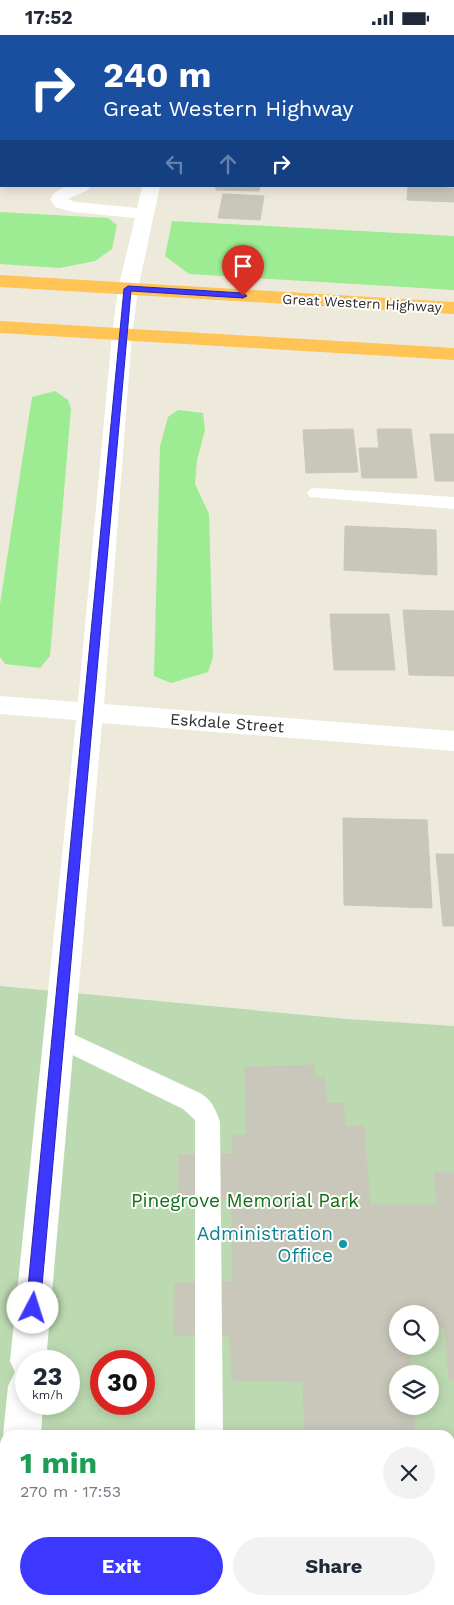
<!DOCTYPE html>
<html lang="en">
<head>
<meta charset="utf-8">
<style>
	:root { --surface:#fff; --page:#f2f2f3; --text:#1f2937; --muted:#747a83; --accent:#3d38ff }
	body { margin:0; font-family:"Work Sans",sans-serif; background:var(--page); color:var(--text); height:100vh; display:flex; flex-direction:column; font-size:19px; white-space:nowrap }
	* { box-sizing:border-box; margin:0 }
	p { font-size:16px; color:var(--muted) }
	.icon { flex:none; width:28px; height:28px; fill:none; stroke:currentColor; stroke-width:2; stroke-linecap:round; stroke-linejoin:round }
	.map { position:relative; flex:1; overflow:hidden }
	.details { position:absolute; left:0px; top:1395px; width:455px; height:175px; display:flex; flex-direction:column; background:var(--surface); border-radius:15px 15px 0 0; box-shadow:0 2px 12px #0003 }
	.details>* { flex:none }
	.hud { position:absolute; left:0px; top:0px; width:455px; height:152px; box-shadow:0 2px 12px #0003; background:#1a4fa0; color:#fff; overflow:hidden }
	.controls { position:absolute; left:389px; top:1270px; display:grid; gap:10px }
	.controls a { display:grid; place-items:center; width:50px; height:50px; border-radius:50%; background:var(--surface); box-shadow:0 2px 12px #0003; font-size:25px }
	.speed { position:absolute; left:15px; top:1315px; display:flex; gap:10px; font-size:25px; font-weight:700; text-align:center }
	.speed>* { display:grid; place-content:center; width:65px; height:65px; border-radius:50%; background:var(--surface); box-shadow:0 2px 12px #0003; line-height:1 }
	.speed small { font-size:12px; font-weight:400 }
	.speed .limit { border:8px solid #d22; background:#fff; color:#111 }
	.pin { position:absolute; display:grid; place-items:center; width:42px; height:42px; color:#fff; margin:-51px -21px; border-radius:50% 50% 50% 0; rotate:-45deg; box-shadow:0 0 5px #0007 }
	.pin .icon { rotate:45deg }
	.me { position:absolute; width:55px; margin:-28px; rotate:5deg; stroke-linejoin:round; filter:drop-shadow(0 0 4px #0008) }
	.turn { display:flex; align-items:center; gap:18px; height:105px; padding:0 20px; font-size:22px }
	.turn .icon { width:65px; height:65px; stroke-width:2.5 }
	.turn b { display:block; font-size:35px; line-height:42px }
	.lanes { display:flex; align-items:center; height:48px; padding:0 20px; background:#0003; justify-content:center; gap:25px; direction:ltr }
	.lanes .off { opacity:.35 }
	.round { display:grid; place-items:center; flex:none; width:52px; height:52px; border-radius:26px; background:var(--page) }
	.head { display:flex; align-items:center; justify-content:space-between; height:85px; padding:0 20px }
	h1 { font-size:30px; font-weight:700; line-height:38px; color:#1e9e55 }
	.cta { display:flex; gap:10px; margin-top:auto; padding:10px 20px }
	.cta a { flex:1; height:58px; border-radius:30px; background:var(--accent); color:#fff; font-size:20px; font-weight:700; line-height:58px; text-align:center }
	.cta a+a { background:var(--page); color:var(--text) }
	.status { display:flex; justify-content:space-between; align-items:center; height:35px; padding:0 25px; background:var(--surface); direction:ltr }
	.status svg { height:14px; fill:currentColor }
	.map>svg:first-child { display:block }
	.green { fill:#9deb92 }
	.cemetery { fill:#bcdab1; fill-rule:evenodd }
	.building { fill:#c9c7ba; stroke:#cac7b5 }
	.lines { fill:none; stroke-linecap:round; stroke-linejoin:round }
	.lane { fill:#fff; fill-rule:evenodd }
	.street { fill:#fff; fill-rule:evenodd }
	.highway { fill:#ffc356; fill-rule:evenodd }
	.route { fill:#3d38ff; stroke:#2824a6 }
	.culture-dot { fill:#0f9aa8; stroke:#fff; stroke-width:2 }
	.labels { text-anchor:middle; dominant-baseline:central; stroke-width:4; stroke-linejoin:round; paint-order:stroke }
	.far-street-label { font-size:14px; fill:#2b2b2b; stroke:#fff }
	.street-label { font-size:16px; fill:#2b2b2b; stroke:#fff }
	.near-park-label { font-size:19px; fill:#127013; stroke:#fff }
	.near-culture-label { font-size:19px; fill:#0d838f; stroke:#fff; text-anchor:end }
</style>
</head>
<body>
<div class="status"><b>17:52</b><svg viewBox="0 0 49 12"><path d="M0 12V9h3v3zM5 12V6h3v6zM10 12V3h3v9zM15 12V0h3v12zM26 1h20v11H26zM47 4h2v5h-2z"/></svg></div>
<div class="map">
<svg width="454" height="1570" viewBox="0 0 454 1570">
	<rect width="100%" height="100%" fill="#eeeadb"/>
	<g class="green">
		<path d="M0 177 108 183 117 190 112 214 95 226 60 233 0 229Z"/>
		<path d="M172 186 454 201V255L189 239 165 221Z"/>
		<path d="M55 356 68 365 71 374 50 621 40 633 5 629 0 622V569L32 362Z"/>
		<path d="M178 375 203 378 205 395 197 425 195 449 209 479 213 622 208 637 171 648 154 641 160 411 168 382Z"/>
	</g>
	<path class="cemetery" d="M0 951 347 984 454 991V1570H0ZM398 1279H430V1311H398ZM26 1326H69V1369H26ZM101 1326H144V1369H101ZM398 1339H430V1371H398ZM5 1400H450V1565H5Z"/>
	<g class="building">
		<path d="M0 0H42L44 1H1V5Z"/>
		<path d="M216 151H260L259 156 216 155Z"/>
		<path d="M408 151H447V153H454V167L407 165Z"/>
		<path d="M223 159 264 161 260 185 218 183Z"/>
		<path d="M353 394 358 437 306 438 303 395Z"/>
		<path d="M377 394H411L417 443H362L359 413H379Z"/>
		<path d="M430 399H454V446H435Z"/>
		<path d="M345 491 436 495 437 540 344 535Z"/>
		<path d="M403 575 454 576V641L409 640Z"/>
		<path d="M330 579H389L395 635H334Z"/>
		<path d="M343 783 427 785 432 873 344 870Z"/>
		<path d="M436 819H454V891H443Z"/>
		<path d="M314 1030 315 1043 325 1042 327 1068H343L345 1092 364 1091 370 1170H437L434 1137H454V1345H449L445 1293H430V1279H398V1311H409L411 1339H398V1371H413L415 1400H305L303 1347 232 1345 230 1300H174L175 1248 232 1247V1164H178L179 1120 233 1119V1100H246L245 1032Z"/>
		<path d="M288 1565H395V1570H151V1568Z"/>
	</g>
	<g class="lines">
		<g class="lane">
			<path d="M316 453 454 462V474L310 462 307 458 310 454Z"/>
			<path d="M58 992 200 1058C212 1065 216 1075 220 1087L223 1400H195V1085L183 1074 50 1009 46 1002 50 995Z"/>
		</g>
		<g class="street">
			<path d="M67 151H91L88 155 68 164 75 167 137 173 142 151H160L138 254 132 300 104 669 454 696V716L102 688 46 1326H26V1369H43L41 1400H5V1404L3 1400 8 1351 15 1337 10 1326 76 685 0 679V661L78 667 112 300 118 254 135 183 73 177 55 172 50 164C54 156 59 155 67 151Z"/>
			<path d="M5 1546V1565H28L27 1570H0V1548Z"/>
		</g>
		<g class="highway">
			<path d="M0 240 454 267V279L0 252Z"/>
			<path d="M0 286 454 313V325L0 298Z"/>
		</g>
	</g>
	<path class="route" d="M128 251 243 258 247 261 243 263 131 256 40 1273 38 1278 33 1280 28 1278 26 1273 124 254Z"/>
	<circle class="culture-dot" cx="343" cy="1209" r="5"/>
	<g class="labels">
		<g class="far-street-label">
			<text transform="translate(362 268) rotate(3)">Great Western Highway</text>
		</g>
		<g class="street-label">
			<text transform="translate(227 688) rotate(4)">Eskdale Street</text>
		</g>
		<g class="near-park-label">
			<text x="245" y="1165">Pinegrove Memorial Park</text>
		</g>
		<g class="near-culture-label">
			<text x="333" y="1198">Administration<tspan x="333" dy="22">Office</tspan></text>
		</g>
	</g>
</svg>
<div class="controls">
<a><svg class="icon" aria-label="search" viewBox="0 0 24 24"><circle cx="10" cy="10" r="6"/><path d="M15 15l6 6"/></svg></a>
<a><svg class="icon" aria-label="layers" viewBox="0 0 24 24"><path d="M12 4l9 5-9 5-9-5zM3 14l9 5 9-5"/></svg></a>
</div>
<div class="speed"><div>23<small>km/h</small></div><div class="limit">30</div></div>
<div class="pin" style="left:243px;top:261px;background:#d93025"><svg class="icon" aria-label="arrive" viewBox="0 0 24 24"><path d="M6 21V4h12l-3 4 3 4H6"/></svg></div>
<svg class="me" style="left:33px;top:1273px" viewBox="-20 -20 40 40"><circle r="19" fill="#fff"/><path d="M0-13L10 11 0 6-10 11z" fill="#3d38ff"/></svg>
<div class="hud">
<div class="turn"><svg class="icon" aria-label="right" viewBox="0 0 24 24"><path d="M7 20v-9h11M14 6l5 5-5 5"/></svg><div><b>240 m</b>Great Western Highway</div></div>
<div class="lanes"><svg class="icon off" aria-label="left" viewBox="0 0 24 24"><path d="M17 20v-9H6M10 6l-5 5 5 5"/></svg><svg class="icon off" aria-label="ahead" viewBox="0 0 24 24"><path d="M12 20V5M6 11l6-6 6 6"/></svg><svg class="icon" aria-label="right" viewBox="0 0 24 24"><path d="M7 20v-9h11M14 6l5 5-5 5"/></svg></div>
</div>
<section class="details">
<div class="head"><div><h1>1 min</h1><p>270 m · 17:53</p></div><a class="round"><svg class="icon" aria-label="close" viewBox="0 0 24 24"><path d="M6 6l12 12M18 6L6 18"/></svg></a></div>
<div class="cta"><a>Exit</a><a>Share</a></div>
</section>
</div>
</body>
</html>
